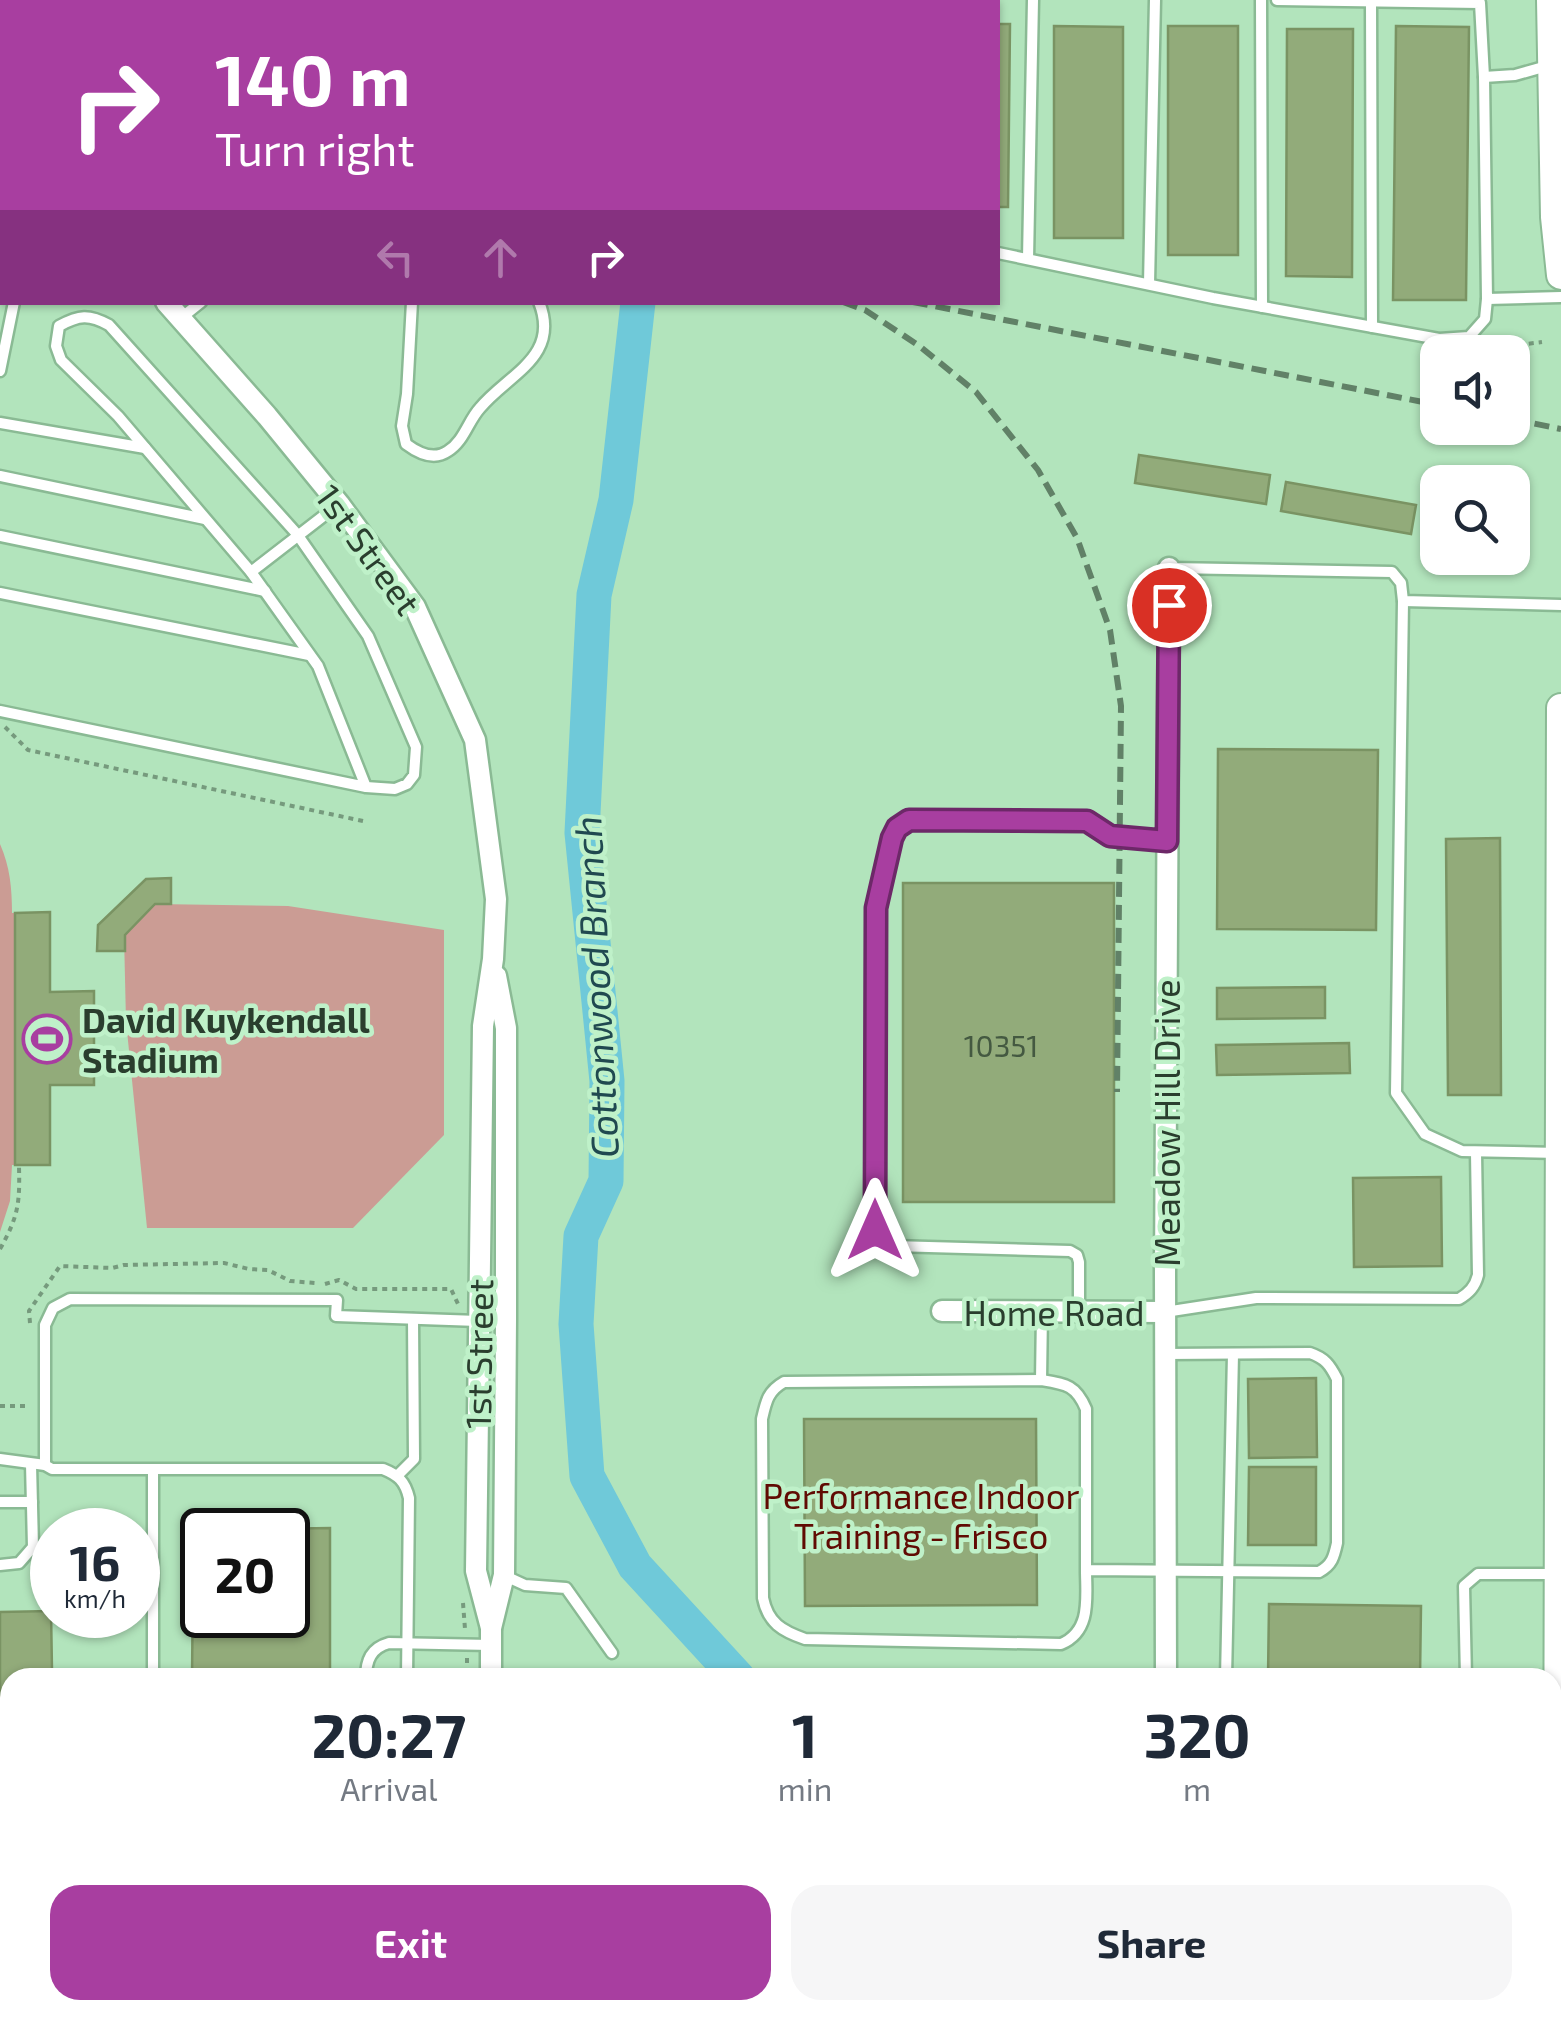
<!DOCTYPE html>
<html lang="en">
<head>
<meta charset="utf-8">
<style>
	:root { --surface:#fff; --page:#f6f6f7; --text:#1f2937; --muted:#747a83; --accent:#a83ea0 }
	body { margin:0; font-family:"Exo 2",sans-serif; background:var(--page); color:var(--text); height:100vh; display:flex; flex-direction:column; font-size:38px; white-space:nowrap }
	* { box-sizing:border-box; margin:0 }
	p { font-size:32px; color:var(--muted) }
	.icon { flex:none; width:55px; height:55px; fill:none; stroke:currentColor; stroke-width:2; stroke-linecap:round; stroke-linejoin:round }
	.map { position:relative; flex:1; overflow:hidden }
	.details { position:absolute; left:0px; top:1668px; width:1562px; height:352px; display:flex; flex-direction:column; background:var(--surface); border-radius:30px 30px 0 0; box-shadow:0 2px 8px #0004 }
	.details>* { flex:none }
	.hud { position:absolute; left:0px; top:0px; width:1000px; height:305px; box-shadow:0 2px 8px #0004; background:#a83ea0; color:#fff; overflow:hidden }
	.fabs { position:absolute; left:1420px; top:335px; display:grid; gap:20px }
	.fabs a { display:grid; place-items:center; width:110px; height:110px; border-radius:20px; background:var(--surface); box-shadow:0 2px 8px #0004; font-size:50px }
	.speed { position:absolute; left:30px; top:1508px; display:flex; gap:20px; font-size:50px; font-weight:700; text-align:center }
	.speed>* { display:grid; place-content:center; width:130px; height:130px; border-radius:50%; background:var(--surface); box-shadow:0 2px 8px #0004; line-height:1 }
	.speed small { font-size:25px; font-weight:400 }
	.speed .limit { border:5px solid #111; border-radius:15px; background:#fff; color:#111 }
	.pin { position:absolute; display:grid; place-items:center; width:85px; height:85px; color:#fff; margin:-42px; border:5px solid #fff; border-radius:50%; box-shadow:0 2px 10px #0007 }
	.me { position:absolute; width:110px; margin:-55px; rotate:0deg; stroke-linejoin:round; filter:drop-shadow(0 0 8px #0008) }
	.turn { display:flex; align-items:center; gap:35px; height:210px; padding:0 50px; font-size:45px }
	.turn .icon { width:130px; height:130px; stroke-width:2.5 }
	.turn b { display:block; font-size:70px; line-height:85px }
	.lanes { display:flex; align-items:center; height:95px; padding:0 50px; background:#0003; justify-content:center; gap:50px; direction:ltr }
	.lanes .off { opacity:.35 }
	.eta { display:flex; justify-content:space-evenly; align-items:center; height:170px; text-align:center }
	.eta b { font-size:60px; font-weight:700; line-height:70px }
	.action { display:flex; gap:20px; margin-top:auto; padding:20px 50px }
	.action a { flex:1; height:115px; border-radius:30px; background:var(--accent); color:#fff; font-size:40px; font-weight:700; line-height:115px; text-align:center }
	.action a+a { background:var(--page); color:var(--text) }
	.map>svg:first-child { display:block }
	.green { fill:#cb9c94 }
	.lines { fill:none; stroke-linecap:round; stroke-linejoin:round }
	.river { stroke:#6fc9d9; stroke-width:35 }
	.building { fill:#92ab7a; stroke:#7a9363; stroke-width:2.5 }
	.lane-casing { stroke:#8aba94; stroke-width:15 }
	.street-casing { stroke:#8aba94; stroke-width:25 }
	.secondary-casing { stroke:#8aba94; stroke-width:32 }
	.path { stroke:#769a7d; stroke-width:4; stroke-dasharray:5 5; stroke-linecap:butt }
	.lane { stroke:#fff; stroke-width:10 }
	.street { stroke:#fff; stroke-width:20 }
	.secondary { stroke:#fff; stroke-width:28 }
	.rail { stroke:#618167; stroke-width:6; stroke-dasharray:15 8; stroke-linecap:butt }
	.route-casing { stroke:#6d2868; stroke-width:25 }
	.route { stroke:#a83ea0; stroke-width:18 }
	.labels { text-anchor:middle; dominant-baseline:central; stroke-width:9; stroke-linejoin:round; paint-order:stroke }
	.number-label { font-size:30px; fill:#445941 }
	.street-label { font-size:35px; fill:#2a3e2e; stroke:#bff1c9 }
	.poi-label { font-size:35px; font-weight:bold; fill:#2a3e2e; stroke:#bff1c9; text-anchor:start }
	.park-label { font-size:35px; fill:#600b03; stroke:#bff1c9 }
	.water-label { font-size:38px; font-style:italic; fill:#204950; stroke:#bff1c9 }
</style>
</head>
<body>
<div class="map">
<svg width="1561" height="2018" viewBox="0 0 1561 2018">
	<rect width="100%" height="100%" fill="#b2e4bc"/>
	<g class="green">
		<path d="M0 844C10 867 12 888 12 913L50 912V992L94 991V1085L50 1086V1165H12L10 1201 0 1232Z"/>
		<path d="M155 904 288 906 444 930V1135L353 1228H147L126 1021 124 935Z"/>
		<path d="M818 1670 1126 1673V1677L818 1678Z"/>
	</g>
	<g class="lines">
		<g class="river">
			<path d="M810 2 812 0"/>
			<path d="M638 302 616 500 594 595 582 833 607 1081 606 1181 581 1236 576 1324 587 1476 635 1566 738 1678"/>
			<path d="M743 2018 744 2010"/>
		</g>
	</g>
	<g class="building">
		<rect x="506" y="0" width="81" height="2"/>
		<path d="M998 24H1010L1008 207H998Z"/>
		<path d="M1054 26 1123 27V238H1054Z"/>
		<rect x="1168" y="26" width="70" height="229"/>
		<path d="M1396 26 1469 27 1466 300H1393Z"/>
		<path d="M1287 29H1353L1352 277 1286 276Z"/>
		<path d="M1139 455 1270 475 1266 504 1135 483Z"/>
		<path d="M1286 482 1416 505 1411 534 1281 511Z"/>
		<path d="M1218 749 1378 750 1376 930 1217 929Z"/>
		<path d="M1500 838 1501 1095H1448L1446 839Z"/>
		<path d="M171 878V904H155L125 935V951H97L98 925 146 879Z"/>
		<rect x="903" y="883" width="211" height="319"/>
		<path d="M50 912V992L94 991V1085H50V1165H15V913Z"/>
		<path d="M1325 987V1018L1217 1019V988Z"/>
		<path d="M1349 1043 1350 1073 1217 1075 1216 1045Z"/>
		<path d="M1441 1177 1442 1266 1354 1267 1353 1178Z"/>
		<path d="M1316 1378 1317 1457 1249 1458 1248 1379Z"/>
		<path d="M804 1419H1036L1037 1605 805 1606Z"/>
		<path d="M1249 1467H1316V1545H1248Z"/>
		<path d="M330 1528V1678H192L193 1578H202V1615H288V1530L267 1529Z"/>
		<path d="M1269 1604 1421 1606 1420 1678H1268Z"/>
		<path d="M51 1611 52 1670H45V1678H10V1813H0V1612Z"/>
		<path d="M334 2010H385L388 2018H337Z"/>
		<path d="M635 2010H664V2018H636Z"/>
		<rect x="1411" y="2010" width="47" height="8"/>
	</g>
	<g class="lines">
		<g class="lane-casing">
			<g id="lane">
				<path d="M1261 0 1262 307"/>
				<path d="M1277 0 1480 3 1484 77"/>
				<path d="M220 2V0"/>
				<path d="M344 2V0"/>
				<path d="M491 2V0"/>
				<path d="M654 2 656 0"/>
				<path d="M940 2 947 0"/>
				<path d="M1371 2 1372 327"/>
				<path d="M1547 66 1515 75 1484 77 1487 299 1561 297"/>
				<path d="M998 253 1213 298 1439 339 1469 337 1485 319 1487 299"/>
				<path d="M1028 259 1033 0"/>
				<path d="M1149 284 1155 0"/>
				<path d="M412 302 407 394 402 426 406 444C418 453 434 461 448 451 464 441 468 421 480 408 508 374 561 357 539 302"/>
				<path d="M181 318 201 302"/>
				<path d="M0 371 14 302"/>
				<path d="M0 423 145 448"/>
				<path d="M0 476 205 519"/>
				<path d="M0 536 265 591"/>
				<path d="M1170 568 1392 572 1401 583 1403 601 1561 605"/>
				<path d="M251 572 339 504"/>
				<path d="M0 593 309 655"/>
				<path d="M1403 601 1396 1093 1425 1134 1462 1151 1559 1153"/>
				<path d="M0 711 366 787 395 789 407 784 414 775 416 747 368 636 297 534 109 325C89 314 79 315 59 326L56 346 61 360 118 416 251 572 318 666 366 787"/>
				<path d="M1079 1311V1262L1077 1255 1070 1251 893 1246 879 1240 875 1230 876 909 893 838 897 828 909 821H1087L1110 836 1167 841"/>
				<path d="M1165 1312 1256 1298 1459 1299C1469 1293 1475 1287 1478 1275L1476 1153"/>
				<path d="M1041 1380 1042 1312"/>
				<path d="M0 1459 45 1465 52 1469H383C398 1475 405 1481 409 1498L407 1678"/>
				<path d="M45 1465V1325L53 1308 70 1299 337 1300 336 1316 478 1321"/>
				<path d="M153 1470V1678"/>
				<path d="M398 1475 414 1459 413 1319"/>
				<path d="M0 1502H32"/>
				<path d="M0 1565 19 1563 33 1547 31 1464"/>
				<path d="M1086 1570V1409C1076 1385 1066 1384 1041 1380L784 1382C768 1391 766 1401 762 1419L763 1598C768 1623 782 1631 805 1639L1061 1644C1092 1631 1086 1597 1086 1570L1319 1572C1332 1565 1334 1557 1337 1543V1379C1330 1365 1325 1358 1310 1353L1165 1354"/>
				<path d="M505 1576 525 1585 566 1588 612 1653"/>
				<path d="M366 1678C366 1660 371 1648 389 1643L491 1645"/>
				<path d="M1226 1678 1233 1354"/>
				<path d="M1466 1678 1464 1586 1478 1574H1557"/>
				<path d="M1552 1889H1561"/>
				<path d="M1374 2010V2018"/>
			</g>
		</g>
		<g class="street-casing">
			<g id="street">
				<path d="M0 191 2 192"/>
				<path d="M166 302 267 416 339 504 415 607 475 740 496 899 493 959 483 1026 476 1571 491 1628"/>
				<path d="M942 1311 1165 1312"/>
				<path d="M491 1678V1628L504 1575 506 1320V1028L496 976"/>
				<path d="M1166 1678 1165 1273 1169 568"/>
				<path d="M237 2010 240 2018"/>
			</g>
		</g>
		<g class="secondary-casing">
			<g id="secondary">
				<path d="M1551 0 1555 217 1561 275"/>
				<path d="M1558 1857 1561 708"/>
				<path d="M0 1861H10"/>
				<path d="M1168 2010 1169 2018"/>
			</g>
		</g>
		<g class="path">
			<path d="M898 2 899 0"/>
			<path d="M1500 352 1526 344 1542 342"/>
			<path d="M5 727 28 750 363 821"/>
			<path d="M0 1249C18 1217 20 1204 19 1167"/>
			<path d="M325 1284 339 1280 356 1289H451L458 1304"/>
			<path d="M30 1323 29 1311 60 1266 112 1268 124 1265 224 1263 249 1269 268 1270 290 1281 315 1283"/>
			<path d="M0 1406H30"/>
			<path d="M463 1603 465 1629"/>
			<path d="M467 1658V1678"/>
		</g>
		<use href="#lane" class="lane"/>
		<use href="#street" class="street"/>
		<use href="#secondary" class="secondary"/>
		<g class="rail">
			<path d="M0 124 2 125"/>
			<path d="M843 302 865 310 918 345 976 392 1038 470 1077 538 1110 630 1121 706 1117 1092"/>
			<path d="M913 302 1438 405"/>
			<path d="M1512 419 1561 429"/>
		</g>
	</g>
	<g class="lines">
		<g class="route-casing">
			<path id="route" d="M875 1230 876 908 892 838 897 828 909 820 1087 821 1110 836 1167 841 1169 605"/>
		</g>
		<use href="#route" class="route"/>
	</g>
	<defs>
		<g id="stadium-ring" transform="scale(2.5)"><circle r="9.5" fill="#bff1c9" stroke="#a83ea0" stroke-width="1.5"/><path d="M0-5a6.5 5 0 1 0 0 10a6.5 5 0 1 0 0-10ZM-3.5-1.8h7v3.6h-7Z" fill="#a83ea0"/></g>
	</defs>
	<g fill-rule="evenodd">
		<use href="#stadium-ring" x="47" y="1039"/>
	</g>
	<g class="labels">
		<g class="number-label">
			<text x="1001" y="1045">10351</text>
		</g>
		<g class="street-label">
			<text transform="translate(369 549) rotate(54)">1st Street</text>
			<text transform="translate(1166 1123) rotate(-90)">Meadow Hill Drive</text>
			<text x="1054" y="1312">Home Road</text>
			<text transform="translate(478 1354) rotate(-89)">1st Street</text>
		</g>
		<g class="poi-label">
			<text x="82" y="1019">David Kuykendall<tspan x="82" dy="40">Stadium</tspan></text>
		</g>
		<g class="park-label">
			<text x="921" y="1495">Performance Indoor<tspan x="921" dy="40">Training - Frisco</tspan></text>
		</g>
		<g class="water-label">
			<text transform="translate(595 987) rotate(-93)">Cottonwood Branch</text>
		</g>
	</g>
</svg>
<div class="fabs">
<a><svg class="icon" aria-label="sound" viewBox="0 0 24 24"><path d="M4 9h4l5-4v14l-5-4H4zM17 9q2 3 0 6"/></svg></a>
<a><svg class="icon" aria-label="search" viewBox="0 0 24 24"><circle cx="10" cy="10" r="6"/><path d="M15 15l6 6"/></svg></a>
</div>
<div class="speed"><div>16<small>km/h</small></div><div class="limit">20</div></div>
<div class="pin" style="left:1169px;top:605px;background:#d93025"><svg class="icon" aria-label="arrive" viewBox="0 0 24 24"><path d="M6 21V4h12l-3 4 3 4H6"/></svg></div>
<svg class="me" style="left:875px;top:1230px" viewBox="-20 -20 40 40"><path d="M0-17L14 15 0 8-14 15z" fill="#a83ea0" stroke="#fff" stroke-width="4"/></svg>
<div class="hud">
<div class="turn"><svg class="icon" aria-label="right" viewBox="0 0 24 24"><path d="M7 20v-9h11M14 6l5 5-5 5"/></svg><div><b>140 m</b>Turn right</div></div>
<div class="lanes"><svg class="icon off" aria-label="left" viewBox="0 0 24 24"><path d="M17 20v-9H6M10 6l-5 5 5 5"/></svg><svg class="icon off" aria-label="ahead" viewBox="0 0 24 24"><path d="M12 20V5M6 11l6-6 6 6"/></svg><svg class="icon" aria-label="right" viewBox="0 0 24 24"><path d="M7 20v-9h11M14 6l5 5-5 5"/></svg></div>
</div>
<section class="details">
<div class="eta">
<div><b>20:27</b><p>Arrival</p></div>
<div><b>1</b><p>min</p></div>
<div><b>320</b><p>m</p></div>
</div>
<div class="action"><a>Exit</a><a>Share</a></div>
</section>
</div>
</body>
</html>
